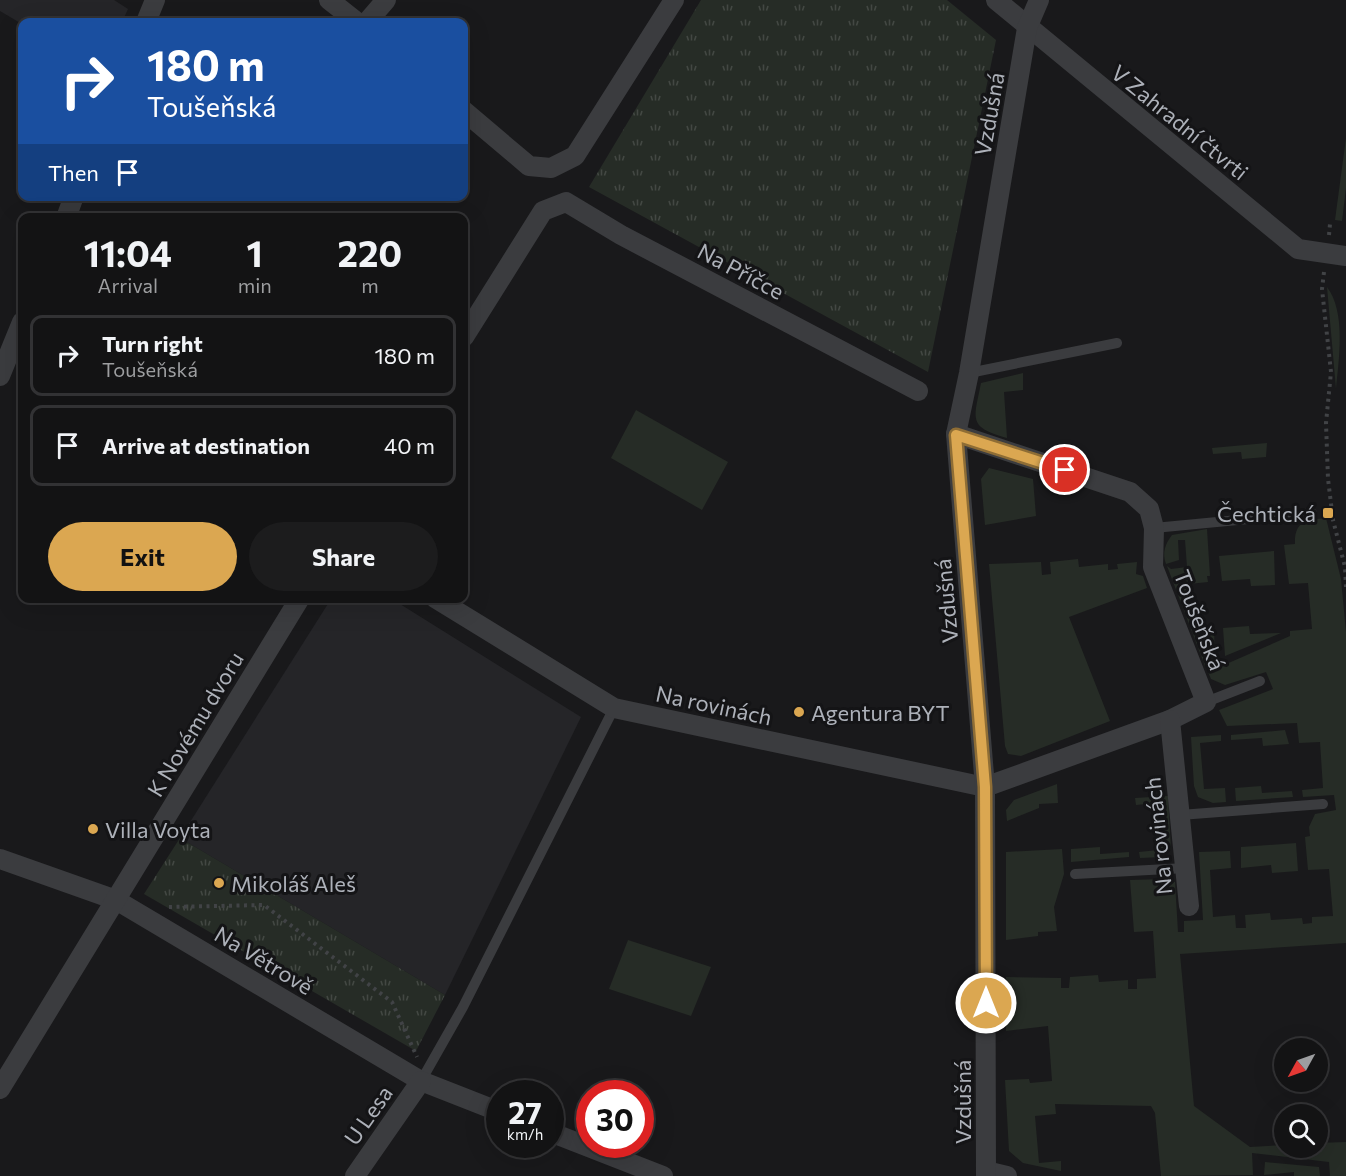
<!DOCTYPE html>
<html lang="en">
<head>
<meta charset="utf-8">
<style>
	:root { --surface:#131314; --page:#1c1c1d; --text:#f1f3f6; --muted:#9d9ea0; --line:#323234; --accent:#dba751 }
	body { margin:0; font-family:Commissioner,sans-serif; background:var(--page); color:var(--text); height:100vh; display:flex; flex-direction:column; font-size:22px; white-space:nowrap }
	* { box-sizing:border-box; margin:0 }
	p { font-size:20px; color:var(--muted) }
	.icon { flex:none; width:33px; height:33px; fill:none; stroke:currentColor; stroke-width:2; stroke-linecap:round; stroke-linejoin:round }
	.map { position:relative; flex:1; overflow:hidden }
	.details { position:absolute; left:18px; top:213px; width:450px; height:390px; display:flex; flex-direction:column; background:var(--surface); border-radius:12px; box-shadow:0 6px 24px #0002,0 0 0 2px var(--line) }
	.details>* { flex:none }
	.hud { position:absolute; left:18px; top:18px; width:450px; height:183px; border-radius:12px; box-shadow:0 6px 24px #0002,0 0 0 2px var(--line); background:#1a4fa0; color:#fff; overflow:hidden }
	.needle { width:39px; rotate:230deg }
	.controls { position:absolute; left:1274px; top:1038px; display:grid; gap:12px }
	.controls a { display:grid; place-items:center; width:54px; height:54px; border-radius:50%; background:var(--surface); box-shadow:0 6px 24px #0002,0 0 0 2px var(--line); font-size:30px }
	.speed { position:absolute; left:486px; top:1080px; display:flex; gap:12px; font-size:30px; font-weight:700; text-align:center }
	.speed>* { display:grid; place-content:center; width:78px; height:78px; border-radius:50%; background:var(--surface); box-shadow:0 6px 24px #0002,0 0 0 2px var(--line); line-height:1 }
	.speed small { font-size:15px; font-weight:400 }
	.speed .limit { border:9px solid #d22; background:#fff; color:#111 }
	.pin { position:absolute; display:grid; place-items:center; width:51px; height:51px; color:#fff; margin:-26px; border:3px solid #fff; border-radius:50%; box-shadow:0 2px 6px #0007 }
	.me { position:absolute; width:66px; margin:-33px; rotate:0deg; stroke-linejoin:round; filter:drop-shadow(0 0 4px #0008) }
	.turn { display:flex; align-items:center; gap:21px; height:126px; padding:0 30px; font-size:27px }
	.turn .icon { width:78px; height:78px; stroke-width:2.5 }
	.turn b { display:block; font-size:42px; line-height:51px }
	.then { display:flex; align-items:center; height:57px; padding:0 30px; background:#0003; gap:12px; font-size:22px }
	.eta { display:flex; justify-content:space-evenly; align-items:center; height:102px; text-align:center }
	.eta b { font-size:36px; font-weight:700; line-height:42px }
	.action { display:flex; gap:12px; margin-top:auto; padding:12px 30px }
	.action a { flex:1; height:69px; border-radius:36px; background:var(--accent); color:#111; font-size:24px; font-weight:700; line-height:69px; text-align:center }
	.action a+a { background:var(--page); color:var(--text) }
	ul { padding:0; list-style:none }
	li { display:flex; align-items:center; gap:18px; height:81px; margin:0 12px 9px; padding:0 18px; border:3px solid var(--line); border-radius:12px }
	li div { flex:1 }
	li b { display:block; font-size:22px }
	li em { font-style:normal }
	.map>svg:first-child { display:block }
	.built { fill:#252528 }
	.grass { fill:#262c26 }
	.park { fill:url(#park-tufts) }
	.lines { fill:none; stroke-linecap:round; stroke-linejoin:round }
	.path { stroke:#414346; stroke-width:4; stroke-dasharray:3 4.5; stroke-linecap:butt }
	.lane { stroke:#3b3c3f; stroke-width:10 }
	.street { stroke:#3b3c3f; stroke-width:20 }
	.route-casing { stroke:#8e6d35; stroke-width:15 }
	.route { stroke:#dba751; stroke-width:10 }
	.poi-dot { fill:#dba751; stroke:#141416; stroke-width:2 }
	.labels { text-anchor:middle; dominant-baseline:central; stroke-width:6; stroke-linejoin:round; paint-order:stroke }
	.street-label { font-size:22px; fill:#adb1b9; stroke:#141416 }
	.poi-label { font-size:22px; fill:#adb1b9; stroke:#141416; text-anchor:start }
</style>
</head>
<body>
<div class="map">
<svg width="1346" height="1176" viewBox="0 0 1346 1176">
	<defs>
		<pattern id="park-tufts" width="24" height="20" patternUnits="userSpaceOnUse" patternTransform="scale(1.5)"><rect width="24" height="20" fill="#262c26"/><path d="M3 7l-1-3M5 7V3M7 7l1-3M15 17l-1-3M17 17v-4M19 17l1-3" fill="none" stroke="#434843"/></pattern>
	</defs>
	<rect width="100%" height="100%" fill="#19191b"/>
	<g class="built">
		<path d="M0 0H114L128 9 122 22 22 24 0 11Z"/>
		<path d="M331 599H392L581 717 445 995 180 838Z"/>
	</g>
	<g class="grass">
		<path d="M1346 138V188L1342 221 1335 220Z"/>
		<path d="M1327 287C1346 312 1339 358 1336 389Z"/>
		<path d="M1023 373V390L1004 392 1007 438C967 427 974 419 981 383Z"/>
		<path d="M636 410 728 462 702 510 611 458Z"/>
		<path d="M1267 443 1266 457 1242 459 1241 452 1213 454 1212 448Z"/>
		<path d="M989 468 1033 479 1036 516 985 525 981 479Z"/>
		<path d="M1326 518 1341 579 1346 632V943L1180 954 1194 1106 1250 1147 1284 1145V1148H1317V1143L1346 1142V1176H1330L1329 1162 1252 1153 1253 1175 1161 1176 1155 1113 1151 1106 1055 1104 1056 1114 1035 1116 1039 1163 1061 1161V1171L1023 1163 1009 1151 1005 1080 1029 1079 1030 1083 1052 1081 1048 1026 1006 1031V977L1061 978V988H1069L1070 977 1098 975 1099 982 1128 980V989H1137V979L1156 978 1153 931 1134 932 1130 880 1165 879 1175 882 1178 932H1184V921L1203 920 1199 852 1230 851 1231 868 1210 870 1213 917 1235 915 1236 928H1246L1245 915 1270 913 1271 920 1302 918 1303 924 1312 923V917L1333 916 1329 869 1308 870 1305 837 1310 836 1309 827 1315 814 1336 810 1334 795 1303 797 1302 790 1323 788 1320 742 1299 743 1297 723 1227 726 1219 710 1273 689 1266 672 1225 685 1211 679 1208 672 1290 636V631L1312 629 1308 583 1289 584 1284 545 1295 544C1294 521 1307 520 1326 518Z"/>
		<path d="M1207 529 1210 576H1207L1208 582 1189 584 1192 630 1214 629 1215 660 1205 666 1167 566 1171 569 1187 567 1185 540H1178L1179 560 1166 564C1162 553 1165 544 1172 535Z"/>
		<path d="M1274 551 1275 585 1251 586 1250 579 1222 581 1219 556Z"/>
		<path d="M1078 559 1079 567 1108 564V570L1118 569 1117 564 1137 562 1136 574 1143 576 1147 588 1069 617 1110 721 1021 756 1008 754 1005 746 989 564 1041 562 1042 575 1051 574 1050 562Z"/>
		<path d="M1249 626 1250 634 1281 633 1225 656 1223 628Z"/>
		<path d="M1285 730 1289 744 1263 746 1262 738 1231 740V735Z"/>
		<path d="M1221 735V741L1200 743 1204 789 1225 788 1226 802 1213 803 1198 797 1194 786 1191 737Z"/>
		<path d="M1057 784 1058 803 1039 804V808L1007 821 1006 810 1014 800Z"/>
		<path d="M1261 786 1262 793 1292 791 1293 797 1236 801 1235 788Z"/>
		<path d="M1168 796 1171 849 1162 857 1140 858 1139 852 1158 850 1155 803 1136 805 1135 798Z"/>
		<path d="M1296 843 1298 871 1272 873 1271 865 1241 868V847Z"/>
		<path d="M1100 847V854L1129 852V857L1071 862V849Z"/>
		<path d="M1062 849 1064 874 1054 907 1057 931 1038 932V936L1006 940V852Z"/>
		<path d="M628 940 711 967 691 1016 609 989Z"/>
		<path d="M1265 1162 1319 1167 1320 1176H1294V1172L1264 1175Z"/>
	</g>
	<g class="park">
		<path d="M701 0H947L996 40 928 372 589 187Z"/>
		<path d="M180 838 445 995 416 1051 144 894Z"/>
	</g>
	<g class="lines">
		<g class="path">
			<path d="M1329 235 1330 224"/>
			<path d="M1324 272 1322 289 1331 372 1326 423 1328 479 1333 520 1345 567 1346 587"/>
			<path d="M169 907 264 905 392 1002 417 1057"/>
		</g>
		<g class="lane">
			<path d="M969 373 1117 343"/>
			<path d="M1154 528 1312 513"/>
			<path d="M1206 702 1260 681"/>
			<path d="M1180 815 1323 804"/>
			<path d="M1075 874 1186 868"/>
			<path d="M421 1081 463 1007 614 708"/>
		</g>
		<g class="street">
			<path d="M329 0 357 22"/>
			<path d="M996 0 1298 249 1346 256"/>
			<path d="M146 22 155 0"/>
			<path d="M367 22 386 0"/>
			<path d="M464 111 529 166 551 168 575 156 674 0"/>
			<path d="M66 218 74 196"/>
			<path d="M464 337 543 211 566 202 621 235 918 391"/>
			<path d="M0 376 22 322"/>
			<path d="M435 598 614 708 985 787 1170 720 1206 702 1153 567 1154 528 1149 509 1130 492 956 434"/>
			<path d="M1170 720 1189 906"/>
			<path d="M0 859 116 900 421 1081 500 1112"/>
			<path d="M0 1089 300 598"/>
			<path d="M550 1132 663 1176"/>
			<path d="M986 1171 1007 1176"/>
			<path d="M355 1176 421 1081"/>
			<path d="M986 1176 985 787 956 434 969 373 1027 28 1039 0"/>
		</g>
	</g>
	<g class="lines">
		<g class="route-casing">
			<path id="route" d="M986 1003 985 787 956 435 1065 470"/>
		</g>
		<use href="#route" class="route"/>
	</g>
	<g class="poi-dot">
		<rect x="1322" y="507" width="12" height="12" rx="3"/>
		<circle cx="799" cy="712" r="6"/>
		<circle cx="93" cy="829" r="6"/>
		<circle cx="219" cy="883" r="6"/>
	</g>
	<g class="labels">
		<g class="street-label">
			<text transform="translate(989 114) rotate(-80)">Vzdušná</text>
			<text transform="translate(1180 122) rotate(39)">V Zahradní čtvrti</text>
			<text transform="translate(741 271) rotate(28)">Na Příčce</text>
			<text transform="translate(946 601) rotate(-95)">Vzdušná</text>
			<text transform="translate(1200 620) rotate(69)">Toušeňská</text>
			<text transform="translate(714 705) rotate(12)">Na rovinách</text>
			<text transform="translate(195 724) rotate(-59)">K Novému dvoru</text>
			<text transform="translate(1158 836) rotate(-96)">Na rovinách</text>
			<text transform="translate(264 960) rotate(31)">Na Větrově</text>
			<text transform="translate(962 1102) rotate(-90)">Vzdušná</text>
			<text transform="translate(368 1115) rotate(-55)">U Lesa</text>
		</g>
		<g class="poi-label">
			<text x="1316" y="513" text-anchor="end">Čechtická</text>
			<text x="811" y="712">Agentura BYT</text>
			<text x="105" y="829">Villa Voyta</text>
			<text x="231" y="883">Mikoláš Aleš</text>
		</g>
	</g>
</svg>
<div class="controls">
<a><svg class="needle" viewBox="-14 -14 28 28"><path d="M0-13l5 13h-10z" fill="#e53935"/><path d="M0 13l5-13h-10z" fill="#9d9ea0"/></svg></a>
<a><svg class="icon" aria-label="search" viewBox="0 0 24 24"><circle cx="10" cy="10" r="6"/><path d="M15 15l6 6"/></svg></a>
</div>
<div class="speed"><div>27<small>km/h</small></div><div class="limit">30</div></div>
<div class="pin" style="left:1065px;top:470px;background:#d93025"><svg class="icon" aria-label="arrive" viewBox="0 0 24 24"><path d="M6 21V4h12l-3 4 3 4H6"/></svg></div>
<svg class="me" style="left:986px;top:1003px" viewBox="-20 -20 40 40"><circle r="17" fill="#dba751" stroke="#fff" stroke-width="3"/><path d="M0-11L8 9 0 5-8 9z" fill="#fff"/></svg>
<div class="hud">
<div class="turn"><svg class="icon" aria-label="right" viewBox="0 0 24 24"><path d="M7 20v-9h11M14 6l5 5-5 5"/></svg><div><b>180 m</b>Toušeňská</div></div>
<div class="then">Then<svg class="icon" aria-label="arrive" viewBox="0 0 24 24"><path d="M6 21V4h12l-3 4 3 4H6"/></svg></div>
</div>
<section class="details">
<div class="eta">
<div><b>11:04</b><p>Arrival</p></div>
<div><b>1</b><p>min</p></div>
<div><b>220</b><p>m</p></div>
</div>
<ul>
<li><svg class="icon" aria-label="right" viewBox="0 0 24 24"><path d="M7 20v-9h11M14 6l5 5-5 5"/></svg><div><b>Turn right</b><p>Toušeňská</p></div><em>180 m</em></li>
<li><svg class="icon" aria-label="arrive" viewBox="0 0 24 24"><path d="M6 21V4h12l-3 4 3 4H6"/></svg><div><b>Arrive at destination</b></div><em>40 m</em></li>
</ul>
<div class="action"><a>Exit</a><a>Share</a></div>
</section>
</div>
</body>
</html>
